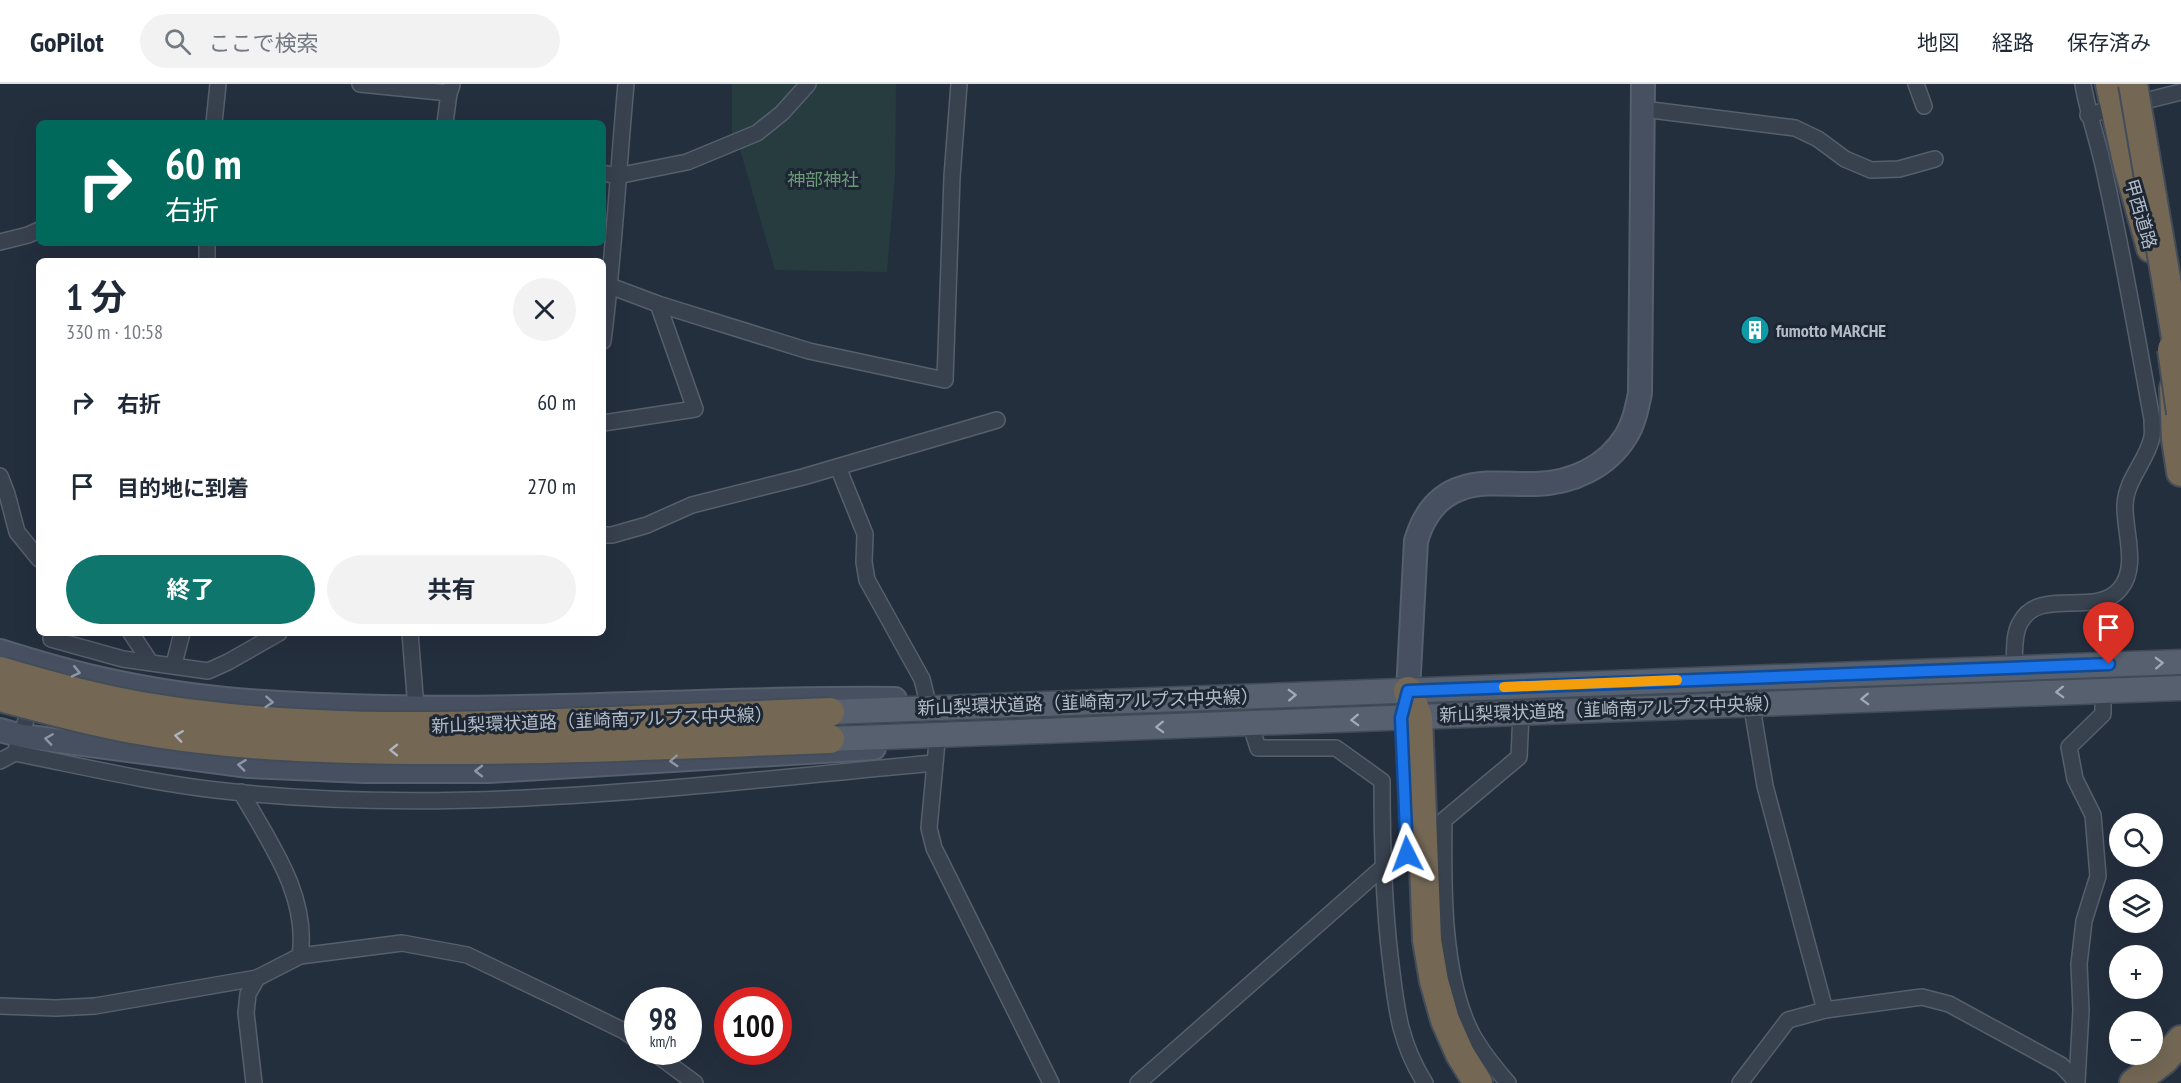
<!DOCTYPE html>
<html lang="ja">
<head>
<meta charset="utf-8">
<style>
	:root { --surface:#fff; --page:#f2f2f3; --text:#1f2937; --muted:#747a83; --line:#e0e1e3; --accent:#0f766e }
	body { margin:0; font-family:"PT Sans Narrow","Noto Sans JP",sans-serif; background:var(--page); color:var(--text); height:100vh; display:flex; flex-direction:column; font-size:22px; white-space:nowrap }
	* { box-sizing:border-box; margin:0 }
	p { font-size:20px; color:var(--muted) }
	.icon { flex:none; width:33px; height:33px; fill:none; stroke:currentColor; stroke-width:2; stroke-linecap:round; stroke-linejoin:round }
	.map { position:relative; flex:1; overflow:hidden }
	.details { position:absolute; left:36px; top:174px; width:570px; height:378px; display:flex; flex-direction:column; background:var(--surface); border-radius:9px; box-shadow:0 6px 24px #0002 }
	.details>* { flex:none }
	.top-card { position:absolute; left:36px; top:36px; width:570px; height:126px; border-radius:9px; box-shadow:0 6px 24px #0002; background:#00695c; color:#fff; overflow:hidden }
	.buttons { position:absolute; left:2109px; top:729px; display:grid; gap:12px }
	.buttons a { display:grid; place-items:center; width:54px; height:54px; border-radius:50%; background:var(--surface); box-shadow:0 6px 24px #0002; font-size:30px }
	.speed { position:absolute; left:624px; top:903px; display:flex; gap:12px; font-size:30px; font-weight:700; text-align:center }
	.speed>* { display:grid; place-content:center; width:78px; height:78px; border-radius:50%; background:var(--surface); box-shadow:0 6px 24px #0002; line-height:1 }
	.speed small { font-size:15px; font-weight:400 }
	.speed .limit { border:9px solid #d22; background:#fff; color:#111 }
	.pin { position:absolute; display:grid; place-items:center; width:51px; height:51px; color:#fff; margin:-62px -26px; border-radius:50% 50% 50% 0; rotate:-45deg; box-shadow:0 0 6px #0007 }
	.pin .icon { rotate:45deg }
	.me { position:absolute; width:66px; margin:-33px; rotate:357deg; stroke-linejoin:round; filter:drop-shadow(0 0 4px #0008) }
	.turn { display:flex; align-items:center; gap:21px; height:126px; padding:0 30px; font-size:27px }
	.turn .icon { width:78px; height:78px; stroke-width:2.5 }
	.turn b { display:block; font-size:42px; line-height:51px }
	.round { display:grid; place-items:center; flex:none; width:63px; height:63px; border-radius:32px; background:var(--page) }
	.headline { display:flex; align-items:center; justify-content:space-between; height:102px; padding:0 30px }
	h1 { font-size:36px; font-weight:700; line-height:45px }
	.button { display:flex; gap:12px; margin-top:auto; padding:12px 30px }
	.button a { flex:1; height:69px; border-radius:36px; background:var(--accent); color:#fff; font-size:24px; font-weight:700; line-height:69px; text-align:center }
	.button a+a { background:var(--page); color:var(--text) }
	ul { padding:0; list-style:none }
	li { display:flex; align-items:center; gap:18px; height:84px; padding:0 30px }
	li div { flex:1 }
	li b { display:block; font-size:22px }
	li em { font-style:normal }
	header { display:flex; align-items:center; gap:36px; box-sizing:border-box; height:84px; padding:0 30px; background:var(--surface); border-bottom:2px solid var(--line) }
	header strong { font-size:28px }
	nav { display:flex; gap:33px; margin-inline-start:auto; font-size:21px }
	.search { width:420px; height:54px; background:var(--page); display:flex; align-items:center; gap:15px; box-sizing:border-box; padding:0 21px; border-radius:33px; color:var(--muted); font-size:22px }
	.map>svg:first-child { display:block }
	.green { fill:#263c3f }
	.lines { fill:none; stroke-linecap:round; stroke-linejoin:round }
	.street-casing { stroke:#565f6c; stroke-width:18 }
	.secondary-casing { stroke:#565f6c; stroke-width:26 }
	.primary-casing { stroke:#414a57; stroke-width:27 }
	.highway-casing { stroke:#434c59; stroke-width:32 }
	.street { stroke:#38414e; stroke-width:15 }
	.secondary { stroke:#465061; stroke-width:22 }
	.primary { stroke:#56606e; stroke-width:24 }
	.highway { stroke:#746855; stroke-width:28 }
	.highway-bridge-casing { stroke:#434c59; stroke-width:32; stroke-linecap:butt }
	.highway-bridge { stroke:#746855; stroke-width:28 }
	.oneway { stroke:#a1aab7 }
	.oneway2 { stroke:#8e96a5 }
	.oneway3 { stroke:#aeb4bd }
	.route-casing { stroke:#114b97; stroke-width:15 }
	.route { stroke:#1a73e8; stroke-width:10 }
	.slow { stroke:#f59e0b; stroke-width:10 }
	.labels { text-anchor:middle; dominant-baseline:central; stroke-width:6; stroke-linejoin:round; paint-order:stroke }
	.park-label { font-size:18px; fill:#6b9a76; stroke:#1d2633 }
	.street-label { font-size:18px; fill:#b4bcc9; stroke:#1d2633 }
	.poi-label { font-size:18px; font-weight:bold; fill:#b4bcc9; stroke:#1d2633; text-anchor:start }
</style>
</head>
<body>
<header>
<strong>GoPilot</strong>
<div class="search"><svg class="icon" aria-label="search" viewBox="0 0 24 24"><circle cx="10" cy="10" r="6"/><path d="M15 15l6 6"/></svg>ここで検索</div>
<nav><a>地図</a><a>経路</a><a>保存済み</a></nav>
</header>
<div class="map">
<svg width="2181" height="999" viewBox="0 0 2181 999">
	<rect width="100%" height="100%" fill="#242f3e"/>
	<g class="green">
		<path d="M732 0H808L782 29 732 54Z"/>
		<path d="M818 0H896L895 91 887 188 775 186 740 65C770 48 794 24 818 0Z"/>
	</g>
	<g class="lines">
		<g class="street-casing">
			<g id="street">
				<path d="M360 0 449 9"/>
				<path d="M1916 0 1924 22"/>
				<path d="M1643 25 1795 44 1818 55 1845 75 1871 86 1899 85 1935 75"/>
				<path d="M2088 31 2181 8"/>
				<path d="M214 39 218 0"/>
				<path d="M445 39 449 9 452 1"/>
				<path d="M603 89 617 92 687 78 757 49 782 29 808 0"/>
				<path d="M0 158 28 151 39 146"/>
				<path d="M207 159V177"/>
				<path d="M610 202 658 220 809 267 945 296 952 93 959 0"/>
				<path d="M603 257C614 172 618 86 626 0"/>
				<path d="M603 339 695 325 658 220"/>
				<path d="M838 383 865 450 864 478 867 496 922 595 927 615"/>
				<path d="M0 392 7 410 17 448 39 475"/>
				<path d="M603 451H612L647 441 692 421 803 393 997 336"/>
				<path d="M131 549 150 578"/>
				<path d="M410 549 416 624"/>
				<path d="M51 555 123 575 208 587 228 578 279 549"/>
				<path d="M174 580 182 549"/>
				<path d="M2014 584C2015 570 2013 551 2020 539 2039 502 2096 534 2120 505 2139 483 2124 447 2125 421 2126 395 2147 377 2152 353 2153 347 2152 341 2152 335 2137 253 2123 171 2105 90 2099 59 2088 31 2083 0"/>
				<path d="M1747 593 1765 702 1825 926"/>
				<path d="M1250 639 1258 664H1336L1382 697C1382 756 1383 813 1390 872 1396 921 1398 956 1425 999"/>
				<path d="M937 658 929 744 934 764 1051 999"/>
				<path d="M15 669C81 682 148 698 216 706 455 734 696 701 934 679"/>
				<path d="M0 677 15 669 33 615"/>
				<path d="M241 708C269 758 309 811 300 872"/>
				<path d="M0 922 56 924 95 922 257 894 300 872 402 859 467 871 565 918 624 947 638 957"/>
				<path d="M653 968 695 999"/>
				<path d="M254 999 246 929 248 910 257 894"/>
				<path d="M1138 999 1382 784"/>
				<path d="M1508 999C1495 984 1482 968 1472 950 1442 892 1443 801 1444 736L1519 673 1521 629"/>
				<path d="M1740 999 1788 936 1825 926 1922 913 1949 920 2061 981 2077 998 2081 926 2079 880 2084 837 2098 792 2093 731 2075 695 2069 663 2103 630V607"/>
			</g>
		</g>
		<g class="secondary-casing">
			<g id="secondary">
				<path d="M0 567C44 581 90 594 136 602 217 618 301 621 384 623 554 627 725 613 895 615"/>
				<path d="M1408 607 1416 457C1423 433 1437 412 1462 404 1485 396 1512 401 1536 400 1572 399 1607 383 1626 352 1634 339 1637 324 1640 309L1643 0"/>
				<path d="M0 646 22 652 249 682 364 687H489L874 664"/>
			</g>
		</g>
		<g class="primary-casing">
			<g id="primary">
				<path d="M830 628 2181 578"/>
				<path d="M830 655 2181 604"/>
			</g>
		</g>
		<g class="highway-casing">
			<g id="highway">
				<path d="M2110 0 2128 82 2151 164"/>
				<path d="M2174 304 2176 355 2181 388"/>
				<path d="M1408 607 1418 633 1427 856 1434 897 1445 936 1460 970 1478 999"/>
				<path d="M2134 999 2164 976 2181 956"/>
			</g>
		</g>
		<use href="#street" class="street"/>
		<use href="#secondary" class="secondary"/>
		<use href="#primary" class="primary"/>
		<use href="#highway" class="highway"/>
		<g class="highway-bridge-casing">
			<g id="highway-bridge">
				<path d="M2133 0 2181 283"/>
				<path d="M2172 265 2181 329"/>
				<path d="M0 587C47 601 93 614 141 622 287 647 438 644 585 638 667 635 749 631 830 628"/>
				<path d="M0 613C44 625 88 637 132 645 225 662 319 665 413 666 552 667 691 660 830 655"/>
			</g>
		</g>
		<use href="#highway-bridge" class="highway-bridge"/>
	</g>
	<defs><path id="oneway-chevron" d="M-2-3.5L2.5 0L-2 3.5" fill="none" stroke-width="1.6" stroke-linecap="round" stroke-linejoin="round" transform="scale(1.5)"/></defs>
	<g class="oneway">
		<use href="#oneway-chevron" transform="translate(2159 579) rotate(-2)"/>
		<use href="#oneway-chevron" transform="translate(2060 608) rotate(178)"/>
		<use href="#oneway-chevron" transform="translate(1292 611) rotate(-2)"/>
		<use href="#oneway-chevron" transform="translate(1865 615) rotate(178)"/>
		<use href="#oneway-chevron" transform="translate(1355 636) rotate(178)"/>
		<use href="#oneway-chevron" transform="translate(1160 643) rotate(178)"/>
	</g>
	<g class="oneway2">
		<use href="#oneway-chevron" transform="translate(76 588) rotate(13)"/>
		<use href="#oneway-chevron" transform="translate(269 618) rotate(4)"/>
		<use href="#oneway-chevron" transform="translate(49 655) rotate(-172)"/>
		<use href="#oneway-chevron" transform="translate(674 677) rotate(177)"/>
		<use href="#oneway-chevron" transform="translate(242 681) rotate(-173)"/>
		<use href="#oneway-chevron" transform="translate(479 687) rotate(180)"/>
	</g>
	<g class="oneway3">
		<use href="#oneway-chevron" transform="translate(179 652) rotate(-172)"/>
		<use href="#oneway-chevron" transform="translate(394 666) rotate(-179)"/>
	</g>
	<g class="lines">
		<g class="route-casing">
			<path id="route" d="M1407 770 1401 634 1408 607 2109 580"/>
		</g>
		<use href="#route" class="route"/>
		<path class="slow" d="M1504 603 1677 596"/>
	</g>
	<defs>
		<g id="building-disc" transform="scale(1.5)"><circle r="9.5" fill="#0f9aa8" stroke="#1d2633"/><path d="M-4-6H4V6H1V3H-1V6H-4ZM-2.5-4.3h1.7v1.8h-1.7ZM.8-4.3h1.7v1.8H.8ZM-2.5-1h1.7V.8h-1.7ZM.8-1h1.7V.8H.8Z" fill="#fff"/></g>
	</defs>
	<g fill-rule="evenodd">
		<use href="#building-disc" x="1755" y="246"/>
	</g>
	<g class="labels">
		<g class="park-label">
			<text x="823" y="95">神部神社</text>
		</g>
		<g class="street-label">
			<text transform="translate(2141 130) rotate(74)">甲西道路</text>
			<text transform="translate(1088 618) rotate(-2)">新山梨環状道路（韮崎南アルプス中央線）</text>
			<text transform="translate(1610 625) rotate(-2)">新山梨環状道路（韮崎南アルプス中央線）</text>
			<text transform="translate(602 636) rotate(-2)">新山梨環状道路（韮崎南アルプス中央線）</text>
		</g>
		<g class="poi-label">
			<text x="1776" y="246">fumotto MARCHE</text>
		</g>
	</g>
</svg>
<div class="buttons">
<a><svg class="icon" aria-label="search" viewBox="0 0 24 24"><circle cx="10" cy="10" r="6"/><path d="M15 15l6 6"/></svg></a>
<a><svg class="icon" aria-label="layers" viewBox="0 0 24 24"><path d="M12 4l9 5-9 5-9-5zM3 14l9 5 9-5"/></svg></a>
<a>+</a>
<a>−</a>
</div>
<div class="speed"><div>98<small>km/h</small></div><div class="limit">100</div></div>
<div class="pin" style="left:2109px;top:580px;background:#d93025"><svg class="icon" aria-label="arrive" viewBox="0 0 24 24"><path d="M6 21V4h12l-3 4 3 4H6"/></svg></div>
<svg class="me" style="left:1407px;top:770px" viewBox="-20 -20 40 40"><path d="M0-17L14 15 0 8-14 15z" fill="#1a73e8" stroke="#fff" stroke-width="4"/></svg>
<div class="top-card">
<div class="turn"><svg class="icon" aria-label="right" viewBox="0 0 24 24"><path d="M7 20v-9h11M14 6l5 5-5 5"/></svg><div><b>60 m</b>右折</div></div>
</div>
<section class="details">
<div class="headline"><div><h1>1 分</h1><p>330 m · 10:58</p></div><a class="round"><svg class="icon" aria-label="close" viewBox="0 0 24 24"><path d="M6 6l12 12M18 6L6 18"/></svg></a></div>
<ul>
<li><svg class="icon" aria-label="right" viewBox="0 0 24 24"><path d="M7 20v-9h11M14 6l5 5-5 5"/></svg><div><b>右折</b></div><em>60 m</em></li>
<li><svg class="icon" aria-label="arrive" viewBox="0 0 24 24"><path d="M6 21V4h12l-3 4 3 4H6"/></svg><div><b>目的地に到着</b></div><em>270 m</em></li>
</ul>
<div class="button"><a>終了</a><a>共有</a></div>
</section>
</div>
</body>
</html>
